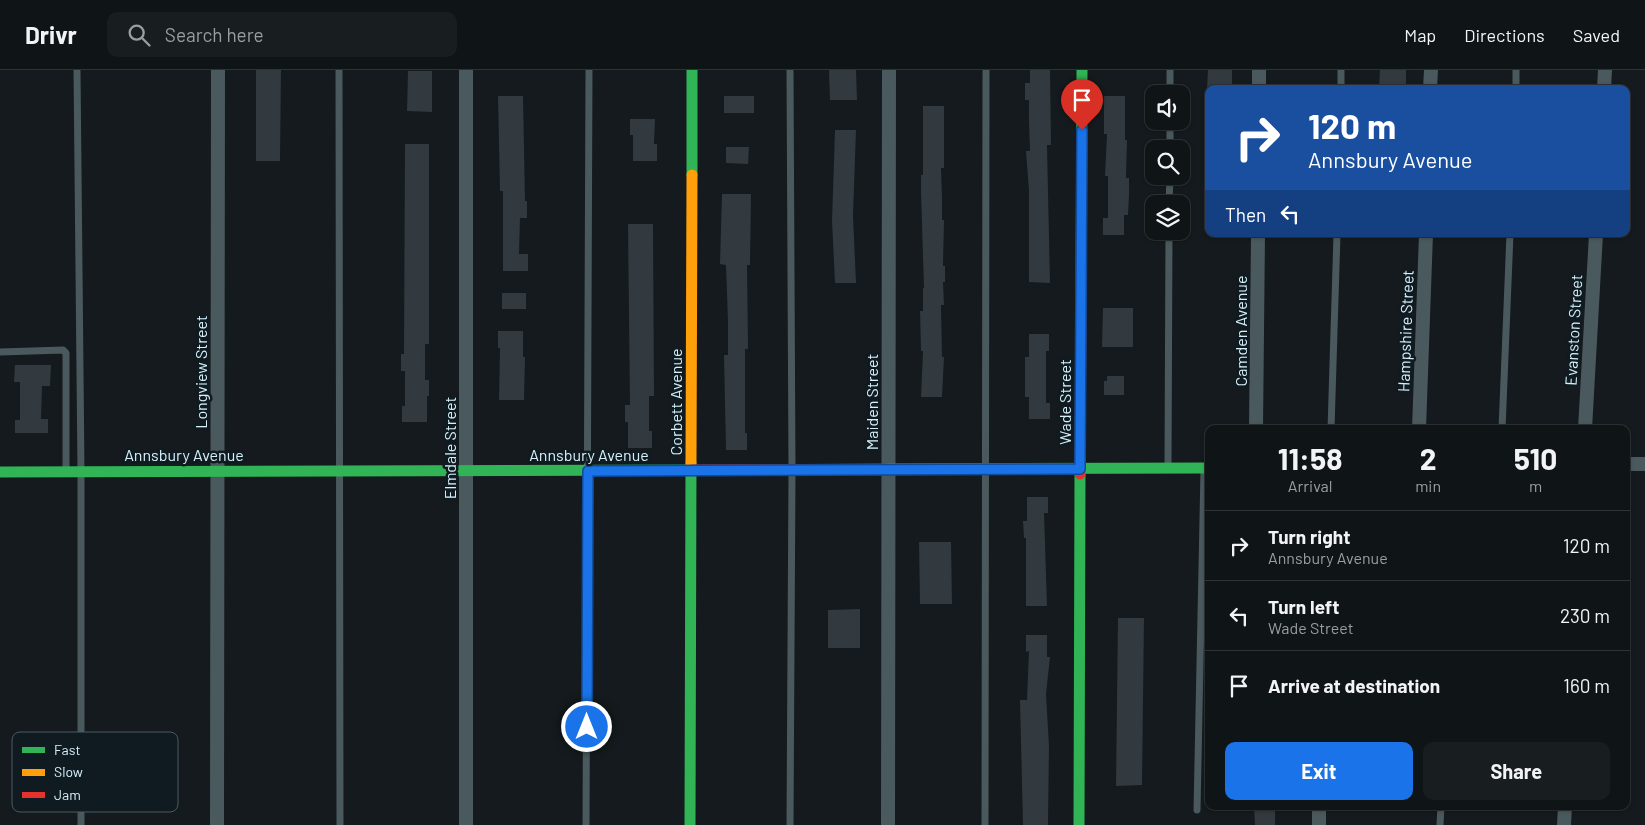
<!DOCTYPE html>
<html lang="en">
<head>
<meta charset="utf-8">
<style>
	:root { --surface:#0f1416; --page:#181d1f; --text:#f1f3f6; --muted:#9b9ea1; --line:#2f3335; --accent:#1a73e8 }
	body { margin:0; font-family:Barlow,sans-serif; background:var(--page); color:var(--text); height:100vh; display:flex; flex-direction:column; font-size:19px; white-space:nowrap }
	* { box-sizing:border-box; margin:0 }
	p { font-size:16px; color:var(--muted) }
	.icon { flex:none; width:28px; height:28px; fill:none; stroke:currentColor; stroke-width:2; stroke-linecap:round; stroke-linejoin:round }
	.map { position:relative; flex:1; overflow:hidden }
	.panel { position:absolute; left:1205px; top:355px; width:425px; height:385px; display:flex; flex-direction:column; background:var(--surface); border-radius:10px; box-shadow:0 1px 4px #0004,0 0 0 1px var(--line) }
	.panel>* { flex:none }
	.guide { position:absolute; left:1205px; top:15px; width:425px; height:152px; border-radius:10px; box-shadow:0 1px 4px #0004,0 0 0 1px var(--line); background:#1a4fa0; color:#fff; overflow:hidden }
	.tools { position:absolute; left:1145px; top:15px; display:grid; gap:10px }
	.tools a { display:grid; place-items:center; width:45px; height:45px; border-radius:10px; background:var(--surface); box-shadow:0 1px 4px #0004,0 0 0 1px var(--line); font-size:25px }
	.pin { position:absolute; display:grid; place-items:center; width:42px; height:42px; color:#fff; margin:-51px -21px; border-radius:50% 50% 50% 0; rotate:-45deg; box-shadow:0 0 5px #0007 }
	.pin .icon { rotate:45deg }
	.me { position:absolute; width:55px; margin:-28px; rotate:0deg; stroke-linejoin:round; filter:drop-shadow(0 0 4px #0008) }
	.turn { display:flex; align-items:center; gap:18px; height:105px; padding:0 20px; font-size:22px }
	.turn .icon { width:65px; height:65px; stroke-width:2.5 }
	.turn b { display:block; font-size:35px; line-height:42px }
	.then { display:flex; align-items:center; height:48px; padding:0 20px; background:#0003; gap:10px; font-size:19px }
	.eta { display:flex; justify-content:space-evenly; align-items:center; height:85px; text-align:center }
	.eta b { font-size:30px; font-weight:700; line-height:35px }
	.cta { display:flex; gap:10px; margin-top:auto; padding:10px 20px }
	.cta a { flex:1; height:58px; border-radius:10px; background:var(--accent); color:#fff; font-size:20px; font-weight:700; line-height:58px; text-align:center }
	.cta a+a { background:var(--page); color:var(--text) }
	ul { padding:0; list-style:none }
	li { display:flex; align-items:center; gap:15px; height:70px; padding:0 20px; border-top:1px solid var(--line) }
	li div { flex:1 }
	li b { display:block; font-size:19px }
	li em { font-style:normal }
	header { display:flex; align-items:center; gap:30px; box-sizing:border-box; height:70px; padding:0 25px; background:var(--surface); border-bottom:1px solid var(--line) }
	header strong { font-size:24px }
	nav { display:flex; gap:28px; margin-inline-start:auto; font-size:18px }
	.search { width:350px; height:45px; background:var(--page); display:flex; align-items:center; gap:12px; box-sizing:border-box; padding:0 18px; border-radius:10px; color:var(--muted); font-size:19px }
	.map>svg:first-child { display:block }
	.building { fill:#323a3f }
	.lines { fill:none; stroke-linecap:round; stroke-linejoin:round }
	.lane { stroke:#4a595d; stroke-width:7 }
	.street { stroke:#4a595d; stroke-width:14 }
	.fast { stroke:#30b455; stroke-width:11 }
	.slow { stroke:#ff9f0a; stroke-width:11 }
	.jam { stroke:#e5322d; stroke-width:11 }
	.route-casing { stroke:#114b97; stroke-width:12 }
	.route { stroke:#1a73e8; stroke-width:9 }
	.labels { text-anchor:middle; dominant-baseline:central; stroke-width:5; stroke-linejoin:round; paint-order:stroke }
	.street-label { font-size:16px; fill:#d6eff9; stroke:#101b21 }
	.key { fill:#101b21; stroke:#4b5b62; stroke-width:1 }
	.key-label { font-size:14px; fill:#d6eff9 }
</style>
</head>
<body>
<header>
<strong>Drivr</strong>
<div class="search"><svg class="icon" aria-label="search" viewBox="0 0 24 24"><circle cx="10" cy="10" r="6"/><path d="M15 15l6 6"/></svg>Search here</div>
<nav><a>Map</a><a>Directions</a><a>Saved</a></nav>
</header>
<div class="map">
<svg width="1645" height="755" viewBox="0 0 1645 755">
	<rect width="100%" height="100%" fill="#141a1d"/>
	<g class="building">
		<path d="M256 0H281L280 91H256Z"/>
		<path d="M829 0H856L857 30H830Z"/>
		<path d="M1030 0H1050L1051 75H1047L1050 213 1029 212V121L1026 81H1030L1029 52V30H1025V13H1030Z"/>
		<path d="M1208 0H1232V19H1207Z"/>
		<path d="M1380 0H1406V19H1379Z"/>
		<path d="M408 1H432V42L407 41Z"/>
		<path d="M498 26H523L525 131H527V148H520L519 184H528V201H503V121H500Z"/>
		<rect x="724" y="26" width="30" height="17"/>
		<path d="M1104 26H1125V70H1127L1126 108H1129V125L1128 145H1124V165H1103V148H1108V106H1105L1107 64H1104Z"/>
		<path d="M923 36H944V98H941L942 128V150H944L943 196H945V212H943L944 235H941L942 287H944L942 327H921L923 281H921L920 241H923V218H924L921 122V105H923Z"/>
		<path d="M630 49H655L654 74H657V91H633V65H630Z"/>
		<path d="M835 60H856L853 145 856 213H835L832 151Z"/>
		<path d="M405 74H429V274H425V310H429V326H427V352H402V336H405V301H401V284H404Z"/>
		<path d="M726 77H749L748 94 726 93Z"/>
		<path d="M722 124H751L750 195H747L748 279H745V363H747V380H726L724 285H728V252L726 195 720 194Z"/>
		<path d="M628 154H653L654 326H649V361H652V378H628V352H625V335H630Z"/>
		<rect x="502" y="223" width="24" height="16"/>
		<path d="M1103 238H1133V277H1102Z"/>
		<path d="M498 261H523V287H525L524 330H499L500 278H498Z"/>
		<path d="M1029 264H1049V281H1046V333H1050V349H1029V327H1025V287H1029Z"/>
		<path d="M15 295H51L50 316H42L41 349H48V363H15V350H20V312H14Z"/>
		<path d="M1107 306H1124V325H1104V311H1107Z"/>
		<path d="M1027 427H1048V443H1044L1047 536H1026V468H1024L1023 451H1027Z"/>
		<path d="M919 472H951L952 534H920Z"/>
		<path d="M860 539V578H828V540Z"/>
		<path d="M1118 548H1144L1142 715 1116 716Z"/>
		<path d="M1026 565H1047V587H1050L1046 624 1049 676 1048 755H1023L1020 630H1027L1029 581 1026 582Z"/>
		<path d="M1254 736H1275V755H1255Z"/>
	</g>
	<g class="lines">
		<g class="lane">
			<path d="M77 0 81 401V755"/>
			<path d="M339 0 340 755"/>
			<path d="M1341 19V0"/>
			<path d="M1516 19V0"/>
			<path d="M1170 24V0"/>
			<path d="M1170 79V51"/>
			<path d="M1169 134 1170 106"/>
			<path d="M0 282 63 280 66 283V401"/>
			<path d="M1331 359 1337 164"/>
			<path d="M1502 359 1510 164"/>
			<path d="M1168 396 1169 161"/>
			<path d="M1197 740 1204 400"/>
			<path d="M586 755 589 0"/>
			<path d="M790 755 792 401 790 0"/>
			<path d="M985 755 986 0"/>
			<path d="M1440 755 1441 736"/>
		</g>
		<g class="street">
			<path d="M1259 19V0"/>
			<path d="M1430 19 1431 0"/>
			<path d="M1604 19 1605 0"/>
			<path d="M1256 359 1258 164"/>
			<path d="M1419 359 1426 164"/>
			<path d="M1585 359 1596 164"/>
			<path d="M1626 394H1645"/>
			<path d="M217 755 218 0"/>
			<path d="M466 755V0"/>
			<path d="M888 755 889 0"/>
			<path d="M1319 755V736"/>
			<path d="M1564 755 1565 736"/>
		</g>
		<g class="fast">
			<path d="M692 105V0"/>
			<path d="M1081 238 1082 0"/>
			<path d="M888 399 1209 398"/>
			<path d="M0 402 692 400"/>
			<path d="M690 755 691 393"/>
			<path d="M1079 755 1080 404"/>
		</g>
		<path class="slow" d="M691 393 692 105"/>
		<g class="jam">
			<path d="M692 400 888 399"/>
			<path d="M1080 404 1081 238"/>
		</g>
	</g>
	<g class="lines">
		<g class="route-casing">
			<path id="route" d="M587 657 588 401 1080 399 1082 60"/>
		</g>
		<use href="#route" class="route"/>
	</g>
	<g class="labels">
		<g class="street-label">
			<text transform="translate(1573 260) rotate(-87)">Evanston Street</text>
			<text transform="translate(1240 261) rotate(-90)">Camden Avenue</text>
			<text transform="translate(1405 261) rotate(-88)">Hampshire Street</text>
			<text transform="translate(200 302) rotate(-90)">Longview Street</text>
			<text transform="translate(675 332) rotate(-90)">Corbett Avenue</text>
			<text transform="translate(871 332) rotate(-90)">Maiden Street</text>
			<text transform="translate(1064 332) rotate(-90)">Wade Street</text>
			<text transform="translate(449 378) rotate(-90)">Elmdale Street</text>
			<text x="184" y="384">Annsbury Avenue</text>
			<text x="589" y="384">Annsbury Avenue</text>
		</g>
	</g>
	<rect x="12" y="662" width="166" height="80" rx="8" class="key"/>
	<rect x="22" y="677" width="23" height="6" fill="#30b455"/>
	<rect x="22" y="699" width="23" height="7" fill="#ff9f0a"/>
	<rect x="22" y="722" width="23" height="6" fill="#e5322d"/>
	<g class="key-label">
		<text x="54" y="685">Fast</text>
		<text x="54" y="707">Slow</text>
		<text x="54" y="730">Jam</text>
	</g>
</svg>
<div class="tools">
<a><svg class="icon" aria-label="sound" viewBox="0 0 24 24"><path d="M4 9h4l5-4v14l-5-4H4zM17 9q2 3 0 6"/></svg></a>
<a><svg class="icon" aria-label="search" viewBox="0 0 24 24"><circle cx="10" cy="10" r="6"/><path d="M15 15l6 6"/></svg></a>
<a><svg class="icon" aria-label="layers" viewBox="0 0 24 24"><path d="M12 4l9 5-9 5-9-5zM3 14l9 5 9-5"/></svg></a>
</div>
<div class="pin" style="left:1082px;top:60px;background:#d93025"><svg class="icon" aria-label="arrive" viewBox="0 0 24 24"><path d="M6 21V4h12l-3 4 3 4H6"/></svg></div>
<svg class="me" style="left:587px;top:657px" viewBox="-20 -20 40 40"><circle r="17" fill="#1a73e8" stroke="#fff" stroke-width="3"/><path d="M0-11L8 9 0 5-8 9z" fill="#fff"/></svg>
<div class="guide">
<div class="turn"><svg class="icon" aria-label="right" viewBox="0 0 24 24"><path d="M7 20v-9h11M14 6l5 5-5 5"/></svg><div><b>120 m</b>Annsbury Avenue</div></div>
<div class="then">Then<svg class="icon" aria-label="left" viewBox="0 0 24 24"><path d="M17 20v-9H6M10 6l-5 5 5 5"/></svg></div>
</div>
<section class="panel">
<div class="eta">
<div><b>11:58</b><p>Arrival</p></div>
<div><b>2</b><p>min</p></div>
<div><b>510</b><p>m</p></div>
</div>
<ul>
<li><svg class="icon" aria-label="right" viewBox="0 0 24 24"><path d="M7 20v-9h11M14 6l5 5-5 5"/></svg><div><b>Turn right</b><p>Annsbury Avenue</p></div><em>120 m</em></li>
<li><svg class="icon" aria-label="left" viewBox="0 0 24 24"><path d="M17 20v-9H6M10 6l-5 5 5 5"/></svg><div><b>Turn left</b><p>Wade Street</p></div><em>230 m</em></li>
<li><svg class="icon" aria-label="arrive" viewBox="0 0 24 24"><path d="M6 21V4h12l-3 4 3 4H6"/></svg><div><b>Arrive at destination</b></div><em>160 m</em></li>
</ul>
<div class="cta"><a>Exit</a><a>Share</a></div>
</section>
</div>
</body>
</html>
